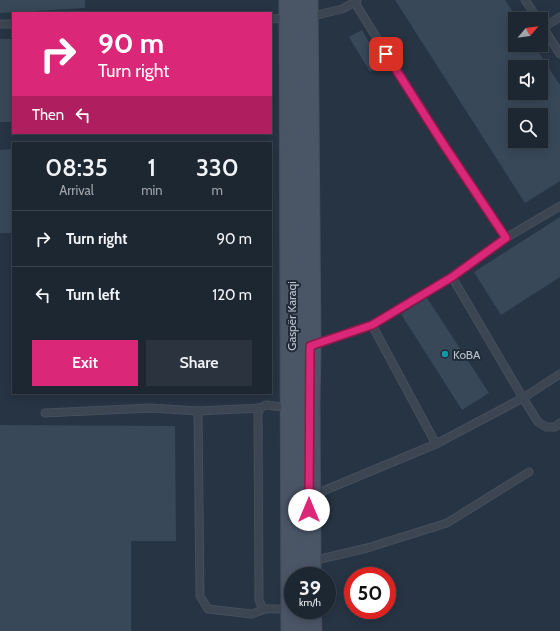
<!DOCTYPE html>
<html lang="en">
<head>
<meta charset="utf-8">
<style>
	:root { --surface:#1d2732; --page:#2a333e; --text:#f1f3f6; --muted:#a0a5ac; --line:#3b444d; --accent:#db2777 }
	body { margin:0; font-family:Cabin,sans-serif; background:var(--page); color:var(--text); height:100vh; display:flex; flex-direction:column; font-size:15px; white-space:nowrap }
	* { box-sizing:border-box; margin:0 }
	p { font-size:13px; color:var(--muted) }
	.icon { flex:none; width:22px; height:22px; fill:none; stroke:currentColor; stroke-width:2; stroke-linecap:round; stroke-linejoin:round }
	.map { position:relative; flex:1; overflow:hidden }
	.sheet { position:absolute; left:12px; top:142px; width:260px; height:252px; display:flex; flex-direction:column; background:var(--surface); border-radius:0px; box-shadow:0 2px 10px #0003,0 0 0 1px var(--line) }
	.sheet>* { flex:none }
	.banner { position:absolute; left:12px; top:12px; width:260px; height:122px; border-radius:0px; box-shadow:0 2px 10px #0003,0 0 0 1px var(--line); background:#db2777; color:#fff; overflow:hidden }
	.needle { width:26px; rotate:61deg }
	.controls { position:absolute; left:508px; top:12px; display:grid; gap:8px }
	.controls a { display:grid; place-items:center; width:40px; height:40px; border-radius:0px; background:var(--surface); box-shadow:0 2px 10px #0003,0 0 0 1px var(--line); font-size:20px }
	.speed { position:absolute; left:284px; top:567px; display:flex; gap:8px; font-size:20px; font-weight:700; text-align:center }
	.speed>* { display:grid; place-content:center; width:52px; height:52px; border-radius:50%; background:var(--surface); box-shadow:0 2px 10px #0003,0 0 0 1px var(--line); line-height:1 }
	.speed small { font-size:10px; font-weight:400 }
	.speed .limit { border:6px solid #d22; background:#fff; color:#111 }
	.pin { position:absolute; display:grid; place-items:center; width:34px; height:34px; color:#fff; margin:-17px; border-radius:8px; box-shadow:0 2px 6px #0006 }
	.me { position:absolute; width:44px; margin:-22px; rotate:0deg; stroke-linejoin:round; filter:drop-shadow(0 0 3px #0008) }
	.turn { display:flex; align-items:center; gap:14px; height:84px; padding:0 20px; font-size:18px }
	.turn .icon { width:52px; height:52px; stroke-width:2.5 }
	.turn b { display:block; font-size:28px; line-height:34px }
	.then { display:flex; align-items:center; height:38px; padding:0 20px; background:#0003; gap:8px; font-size:15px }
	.eta { display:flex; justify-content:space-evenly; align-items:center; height:68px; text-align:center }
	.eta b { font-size:24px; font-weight:600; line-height:28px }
	.action { display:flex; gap:8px; margin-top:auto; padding:8px 20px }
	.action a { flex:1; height:46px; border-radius:0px; background:var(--accent); color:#fff; font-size:16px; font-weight:600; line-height:46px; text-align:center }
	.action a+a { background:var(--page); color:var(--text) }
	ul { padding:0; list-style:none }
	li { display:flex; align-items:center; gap:12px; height:56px; padding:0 20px; border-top:1px solid var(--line) }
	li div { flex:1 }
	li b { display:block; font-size:15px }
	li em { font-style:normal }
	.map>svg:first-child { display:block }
	.building { fill:#394859; fill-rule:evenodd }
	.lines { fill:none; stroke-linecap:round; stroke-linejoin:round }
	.service-casing { stroke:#454f5c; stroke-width:9 }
	.secondary-casing { stroke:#454f5c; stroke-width:23 }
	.service { stroke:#3c4653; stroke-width:7 }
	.secondary { stroke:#4a5566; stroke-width:21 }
	.route-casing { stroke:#8e194d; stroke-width:10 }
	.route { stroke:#db2777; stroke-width:7 }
	.culture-dot { fill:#0f9aa8; stroke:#202b38; stroke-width:1.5 }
	.labels { text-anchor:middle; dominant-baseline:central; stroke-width:4; stroke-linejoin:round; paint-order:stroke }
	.street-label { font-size:12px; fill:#b9c1cc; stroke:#202b38 }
	.poi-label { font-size:12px; fill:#b9c1cc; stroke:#202b38; text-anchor:start }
</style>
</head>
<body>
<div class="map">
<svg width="560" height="631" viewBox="0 0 560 631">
	<rect width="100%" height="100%" fill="#273443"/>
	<g class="building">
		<path d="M0 0H85V8L0 13Z"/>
		<path d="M395 0H505L515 15V45H534L560 85V181L525 203ZM515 67H541V93H515ZM515 115H541V141H515Z"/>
		<path d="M362 30 382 65 370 72 349 37Z"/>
		<rect x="0" y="39" width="13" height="83"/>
		<path d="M13 149V233H0V150Z"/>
		<path d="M560 217V277L501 315 474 272Z"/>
		<path d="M427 298 489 393 462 410 401 314Z"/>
		<path d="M0 425 175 426 176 541H131V631H0Z"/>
	</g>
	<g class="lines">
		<g class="service-casing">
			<g id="service">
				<path d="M525 0 538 19"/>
				<path d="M355 3 440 139 506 238 560 206"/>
				<path d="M309 17 342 9 357 1"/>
				<path d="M271 19 289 18"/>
				<path d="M0 24H13"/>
				<path d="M541 24 560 54"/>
				<path d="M543 28 560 17"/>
				<path d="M452 277 523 398 560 374"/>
				<path d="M372 325 436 444"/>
				<path d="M312 345 372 325 452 277 506 238"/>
				<path d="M198 411 200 596 208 609 252 614 265 609"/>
				<path d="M45 413 151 408 198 411 260 408"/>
				<path d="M311 496 436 444 523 398 538 422 546 427H555L560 423"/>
				<path d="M312 561 367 548 447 523 529 472"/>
				<path d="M289 609H265L262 607 259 600 258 414 260 408 266 405 290 408"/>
			</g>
		</g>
		<g class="secondary-casing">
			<g id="secondary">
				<path d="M290 0 292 631"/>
				<path d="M307 0 310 346 309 402 310 576"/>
				<path d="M310 610 311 631"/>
			</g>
		</g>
		<use href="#service" class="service"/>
		<use href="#secondary" class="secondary"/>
	</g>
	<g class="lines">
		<g class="route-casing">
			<path id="route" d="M309 510 310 346 372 325 452 277 506 238 440 139 386 54"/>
		</g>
		<use href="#route" class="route"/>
	</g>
	<circle class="culture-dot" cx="445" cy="354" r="4"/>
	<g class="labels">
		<g class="street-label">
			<text transform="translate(291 316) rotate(-90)">Gaspër Karaqi</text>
		</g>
		<g class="poi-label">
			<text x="453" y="354">KoBA</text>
		</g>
	</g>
</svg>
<div class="controls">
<a><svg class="needle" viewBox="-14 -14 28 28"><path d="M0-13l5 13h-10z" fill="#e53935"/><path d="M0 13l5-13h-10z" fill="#a0a5ac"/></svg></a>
<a><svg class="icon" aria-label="sound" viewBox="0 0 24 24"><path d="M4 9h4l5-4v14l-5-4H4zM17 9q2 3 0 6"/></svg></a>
<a><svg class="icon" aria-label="search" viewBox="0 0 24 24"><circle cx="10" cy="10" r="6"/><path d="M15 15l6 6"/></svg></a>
</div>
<div class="speed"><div>39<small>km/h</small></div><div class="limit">50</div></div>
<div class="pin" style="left:386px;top:54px;background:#d93025"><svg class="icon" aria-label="arrive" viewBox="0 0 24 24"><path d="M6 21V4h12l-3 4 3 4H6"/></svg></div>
<svg class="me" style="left:309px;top:510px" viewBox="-20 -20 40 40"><circle r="19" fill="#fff"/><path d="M0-13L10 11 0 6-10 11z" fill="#db2777"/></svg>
<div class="banner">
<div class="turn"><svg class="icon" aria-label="right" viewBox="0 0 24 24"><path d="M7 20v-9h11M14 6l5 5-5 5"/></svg><div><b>90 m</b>Turn right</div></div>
<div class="then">Then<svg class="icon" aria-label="left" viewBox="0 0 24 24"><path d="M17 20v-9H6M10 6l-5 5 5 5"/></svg></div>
</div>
<section class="sheet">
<div class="eta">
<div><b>08:35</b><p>Arrival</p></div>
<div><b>1</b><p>min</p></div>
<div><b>330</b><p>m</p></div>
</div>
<ul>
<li><svg class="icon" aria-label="right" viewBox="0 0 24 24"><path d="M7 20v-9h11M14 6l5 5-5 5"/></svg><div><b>Turn right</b></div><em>90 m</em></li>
<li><svg class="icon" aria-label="left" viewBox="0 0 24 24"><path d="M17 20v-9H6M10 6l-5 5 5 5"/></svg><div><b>Turn left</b></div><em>120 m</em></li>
</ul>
<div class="action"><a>Exit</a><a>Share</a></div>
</section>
</div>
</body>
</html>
